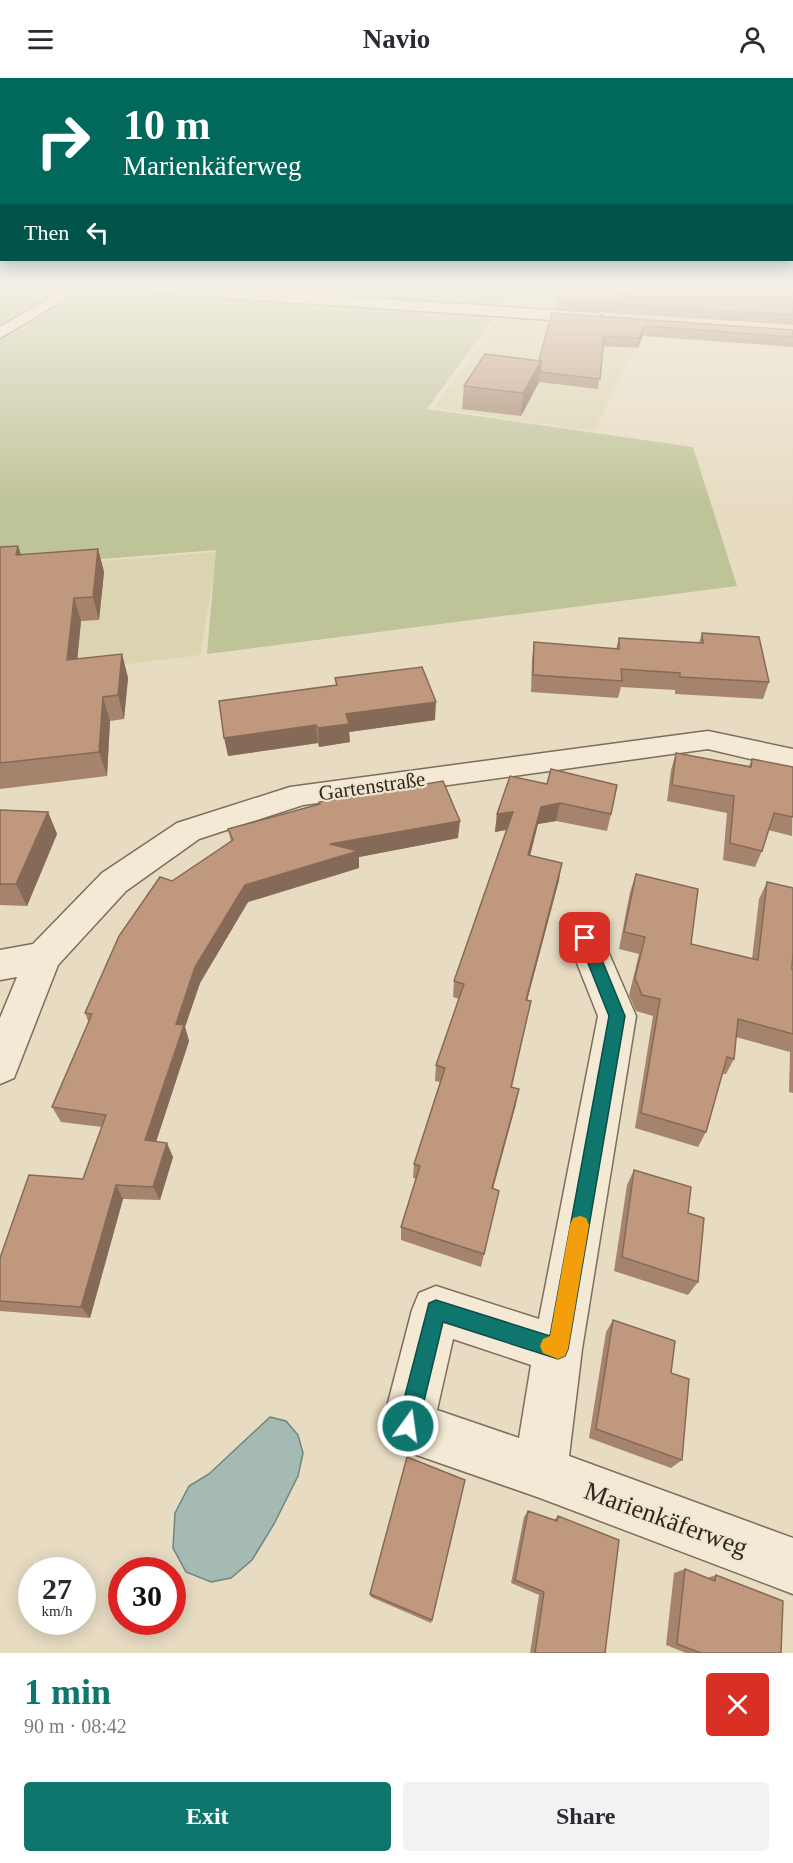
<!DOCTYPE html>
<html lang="en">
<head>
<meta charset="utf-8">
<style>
	:root { --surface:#fff; --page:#f2f2f3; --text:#2b2b33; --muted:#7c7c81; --accent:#0f766e }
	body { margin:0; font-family:"Times New Roman",serif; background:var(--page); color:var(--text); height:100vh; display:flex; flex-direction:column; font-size:22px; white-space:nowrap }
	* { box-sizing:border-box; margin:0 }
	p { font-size:20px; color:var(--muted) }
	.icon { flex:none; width:33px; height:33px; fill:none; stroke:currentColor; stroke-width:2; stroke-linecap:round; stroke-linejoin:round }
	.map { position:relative; height:1575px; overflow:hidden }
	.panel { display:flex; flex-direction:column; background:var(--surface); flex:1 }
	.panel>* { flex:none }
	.top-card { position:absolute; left:0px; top:0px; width:794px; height:183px; box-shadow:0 3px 15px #0003; background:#00695c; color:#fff; overflow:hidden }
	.speed { position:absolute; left:18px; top:1479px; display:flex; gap:12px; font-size:30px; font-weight:700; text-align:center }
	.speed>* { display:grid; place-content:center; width:78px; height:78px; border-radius:50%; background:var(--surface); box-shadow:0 3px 15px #0003; line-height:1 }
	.speed small { font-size:15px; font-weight:400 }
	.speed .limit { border:9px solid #d22; background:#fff; color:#111 }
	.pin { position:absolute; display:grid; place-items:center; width:51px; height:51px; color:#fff; margin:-26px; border-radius:12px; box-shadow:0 3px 9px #0006 }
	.me { position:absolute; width:66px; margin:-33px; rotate:14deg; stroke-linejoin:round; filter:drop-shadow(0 0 4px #0008) }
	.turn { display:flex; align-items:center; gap:21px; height:126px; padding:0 24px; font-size:27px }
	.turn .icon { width:78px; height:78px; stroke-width:2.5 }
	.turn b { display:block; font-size:42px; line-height:51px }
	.then { display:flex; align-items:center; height:57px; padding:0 24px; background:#0003; gap:12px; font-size:22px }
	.round { display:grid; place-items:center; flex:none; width:63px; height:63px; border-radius:6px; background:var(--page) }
	.summary { display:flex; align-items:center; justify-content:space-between; height:102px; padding:0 24px }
	h1 { font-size:36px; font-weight:700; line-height:45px; color:var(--accent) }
	.cta { display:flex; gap:12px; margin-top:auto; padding:12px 24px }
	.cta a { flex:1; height:69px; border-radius:6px; background:var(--accent); color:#fff; font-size:24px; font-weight:700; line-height:69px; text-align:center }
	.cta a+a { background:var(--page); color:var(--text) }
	header { display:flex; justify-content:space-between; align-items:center; height:78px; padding:0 24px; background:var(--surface); font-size:27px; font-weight:700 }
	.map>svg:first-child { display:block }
	.farmland { fill:#dbd4b0 }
	.green { fill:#bfc398 }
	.water { fill:#a4bab3; stroke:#6c8680; stroke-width:1.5 }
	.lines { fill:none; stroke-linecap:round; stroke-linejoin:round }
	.minor-casing { stroke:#7e6d5c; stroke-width:3 }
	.minor { fill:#f3e9d4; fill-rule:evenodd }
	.wall { fill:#a5836c }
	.shaded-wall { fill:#866a58 }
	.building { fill:#c0987d; stroke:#866a58; stroke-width:1.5 }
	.route { fill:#0f766e; stroke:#0a4d48; stroke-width:1.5 }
	.slow { fill:#f59e0b }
	.labels { text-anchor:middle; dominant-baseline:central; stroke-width:4.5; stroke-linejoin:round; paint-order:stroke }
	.street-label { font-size:21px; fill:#30261e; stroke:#efe6d0 }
	.near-street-label { font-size:26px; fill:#30261e; stroke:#efe6d0 }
</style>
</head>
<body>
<header><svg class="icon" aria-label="menu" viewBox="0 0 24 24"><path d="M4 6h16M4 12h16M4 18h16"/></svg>Navio<svg class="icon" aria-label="person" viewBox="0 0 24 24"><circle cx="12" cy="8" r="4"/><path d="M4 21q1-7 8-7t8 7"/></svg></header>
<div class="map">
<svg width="793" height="1575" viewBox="0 0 793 1575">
	<rect width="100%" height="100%" fill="#e7dbc2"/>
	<g class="farmland">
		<path d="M522 209H699L688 246 647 244 594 353 434 330Z"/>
		<path d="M218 474 200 577 0 602V491Z"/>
	</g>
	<g class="green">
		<path d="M0 209H61L70 210 0 250Z"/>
		<path d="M91 209H321L312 218 353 222 366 209H516L427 331 693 369 737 508 207 576 216 472 0 489V261Z"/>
	</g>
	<path class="water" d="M270 1339 286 1343 298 1357 303 1375 298 1398 274 1446 252 1482 231 1500 211 1504 186 1494 173 1470 175 1435 189 1408 209 1396Z"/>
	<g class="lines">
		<g class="minor-casing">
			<g id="minor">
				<path d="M68 209H86L0 260V249Z"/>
				<path d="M117 209H196L597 235 605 240 597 245 124 213Z"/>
				<path d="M708 653 793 671V691L708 671 303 727 199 761 126 813 58 887 14 1000 0 1006V940L17 899 0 902V872L33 866 102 795 177 745 290 709Z"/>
				<path d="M585 846 598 850 636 938 582 1271 569 1378 793 1460V1516L540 1420 408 1374 390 1366 382 1348 412 1232 419 1215 436 1208 539 1241 598 938 567 860 572 850ZM453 1261 531 1287 519 1360 437 1332Z"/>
			</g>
		</g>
		<use href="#minor" class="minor"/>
	</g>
	<g class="wall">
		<path d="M793 209V247L555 231 556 222Z"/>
		<path d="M552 235 793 252V269L643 258 638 270 603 268 598 311 539 304 521 338 462 331 464 308 539 282Z"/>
		<path d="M18 468 21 477 98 471 104 494 99 542 81 543 77 581 122 576 128 600 124 641 110 643 107 698 0 711V469Z"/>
		<path d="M702 555 769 604 763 621 675 616V612L621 609 618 620 531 614 532 581 534 564 616 571 619 560 699 565Z"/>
		<path d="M335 600 435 642 349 654 350 664 319 669 318 665 228 678 336 607Z"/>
		<path d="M676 675 749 688 752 681 793 689 792 758 768 752 762 773 755 789 723 782 727 735 667 723 671 692Z"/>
		<path d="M510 698 611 736 607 753 556 743 538 746 530 777 559 802 527 922 531 923 512 1009 516 1026 493 1111 499 1113 481 1189 401 1162V1149L416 1101 413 1100 414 1086 440 1004 435 1003 436 987 459 921 453 919 454 903 506 752 495 754 497 736Z"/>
		<path d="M0 732 48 734 57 756 27 828 0 827Z"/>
		<path d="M228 751 458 760 359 779V790L248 824 200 905 185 949 189 963 156 1064 173 1079 160 1122 123 1121 90 1240 0 1233V1180L83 1101 102 1049 61 1044 52 1029 89 945 85 935 172 803 231 763Z"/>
		<path d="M636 796 691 866 752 881 759 821 767 804 792 891H793V1015L789 1014 790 974 736 959 734 981 726 996H722L706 1054 698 1069 635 1050 653 938 636 933 629 917 639 876 619 871 630 814Z"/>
		<path d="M634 1092 688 1135 698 1204 688 1217 614 1193 627 1107Z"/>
		<path d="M613 1242 682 1382 671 1390 589 1360 606 1254Z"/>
		<path d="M528 1433 554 1442 558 1438 605 1575H530L539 1517 511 1505 524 1439Z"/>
		<path d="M685 1491 707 1500 716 1497 781 1575H686L666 1567 674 1495Z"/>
		<path d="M370 1516 432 1542 431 1545 371 1519Z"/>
	</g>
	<g class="shaded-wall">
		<path d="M644 248 643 258 638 270 639 260Z"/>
		<path d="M541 283 539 304 521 338 523 315Z"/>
		<path d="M18 468 25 490 16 477Z"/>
		<path d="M98 471 104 494 99 542 93 519Z"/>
		<path d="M74 520 81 543 75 606 67 582Z"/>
		<path d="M122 576 128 600 124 641 118 617Z"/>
		<path d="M103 619 110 643 107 698 99 674Z"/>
		<path d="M436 624 435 642 349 654 350 664 319 669 318 650 346 636Z"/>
		<path d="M316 647 318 665 228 678 224 660Z"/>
		<path d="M560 725 556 743 538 746 526 794 528 777 541 729Z"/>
		<path d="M48 734 57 756 27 828 16 806Z"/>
		<path d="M513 734 510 751 495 754 497 736Z"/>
		<path d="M460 743 458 760 359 779V790L248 824 200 905 185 949 189 963 152 1076 145 1062 176 946 195 889 245 807 330 766Z"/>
		<path d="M562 785 559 802 523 938 526 922Z"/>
		<path d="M519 1011 516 1026 489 1124 492 1110Z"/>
		<path d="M167 1065 173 1079 160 1122 153 1109Z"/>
		<path d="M116 1107 123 1121 90 1240 81 1229Z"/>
	</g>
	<g class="building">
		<path d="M640 209H793V237L556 222 559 211 635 217Z"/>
		<path d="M552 235 793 252V259L644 248 639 260 604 258 600 301 540 294 541 283 539 282Z"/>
		<path d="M485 276 541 283 523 315 464 308Z"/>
		<path d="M18 468 16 477 98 471 93 519 74 520 67 582 122 576 118 617 103 619 99 674 0 685V469Z"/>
		<path d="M702 555 759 559 769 604 680 599V595L621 591 622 603 533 597 534 564 619 571V560L703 565Z"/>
		<path d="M422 589 436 624 346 636 349 646 318 650 316 647 224 660 219 623 337 607 335 600Z"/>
		<path d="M676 675 751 689 752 681 793 689V739L774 735 762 773 730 765 734 718 672 707Z"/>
		<path d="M551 691 617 707 611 736 560 725 541 729 528 777 562 785 526 922 531 923 511 1009 519 1011 492 1110 499 1113 484 1176 401 1149 420 1088 414 1086 445 990 436 987 464 906 454 903 513 734 497 736 510 698 547 706Z"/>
		<path d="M443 703 460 743 330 766 358 773 245 807 195 889 176 946 184 947 145 1062 167 1065 153 1109 116 1107 81 1229 0 1223V1180L29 1097 83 1101 106 1037 52 1029 92 936 85 935 119 858 160 799 172 803 233 762 228 751 320 726 319 724Z"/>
		<path d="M0 732 48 734 16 806H0Z"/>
		<path d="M636 796 698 811 691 866 758 882 767 804 793 810V873L792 891H793V956L738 941 734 981 727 979 706 1054 641 1035 660 921 642 917 635 900 645 859 624 854Z"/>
		<path d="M634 1092 691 1109 688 1135 704 1140 698 1204 622 1179Z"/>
		<path d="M613 1242 675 1263 671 1295 689 1301 682 1382 596 1351Z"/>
		<path d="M407 1379 465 1402 432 1542 370 1516Z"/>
		<path d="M528 1433 557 1443 558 1438 619 1462 605 1575H535L544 1514 515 1502Z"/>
		<path d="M685 1491 715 1503 716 1497 783 1523 781 1575H701L677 1566Z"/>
	</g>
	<linearGradient id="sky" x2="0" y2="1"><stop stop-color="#8db6d3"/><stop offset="0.49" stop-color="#f4efe4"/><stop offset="1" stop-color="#f4efe4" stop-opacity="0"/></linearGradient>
	<rect width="793" height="430" fill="url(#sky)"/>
	<path class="route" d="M585 854 590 856 593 860 625 938 568 1271 565 1278 558 1281 443 1244 418 1348 415 1355 408 1359 400 1355 397 1348 429 1225 436 1222 550 1258 609 938 578 860 580 856Z"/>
	<path class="slow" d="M580 1138 586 1140 589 1147 568 1271 565 1278 558 1281 543 1275 540 1268 543 1261 550 1258 570 1147 573 1140Z"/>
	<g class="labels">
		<g class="street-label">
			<text transform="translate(372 708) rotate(-8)">Gartenstraße</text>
		</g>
		<g class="near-street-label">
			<text transform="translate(666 1441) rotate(20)">Marienkäferweg</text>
		</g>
	</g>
</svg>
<div class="speed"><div>27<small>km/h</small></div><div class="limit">30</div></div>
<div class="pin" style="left:585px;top:860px;background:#d93025"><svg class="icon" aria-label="arrive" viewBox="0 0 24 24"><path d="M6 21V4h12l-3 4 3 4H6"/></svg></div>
<svg class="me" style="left:408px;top:1348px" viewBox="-20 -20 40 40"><circle r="17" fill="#0f766e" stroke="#fff" stroke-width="3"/><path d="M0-11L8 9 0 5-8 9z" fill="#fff"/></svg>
<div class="top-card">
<div class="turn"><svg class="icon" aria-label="right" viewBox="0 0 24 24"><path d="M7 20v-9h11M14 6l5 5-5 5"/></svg><div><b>10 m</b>Marienkäferweg</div></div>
<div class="then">Then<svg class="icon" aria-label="left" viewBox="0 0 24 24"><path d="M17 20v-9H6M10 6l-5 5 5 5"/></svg></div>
</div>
</div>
<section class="panel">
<div class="summary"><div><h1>1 min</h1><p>90 m · 08:42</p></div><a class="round" style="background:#d93025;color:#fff"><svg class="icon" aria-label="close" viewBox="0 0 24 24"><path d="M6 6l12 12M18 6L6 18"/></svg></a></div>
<div class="cta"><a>Exit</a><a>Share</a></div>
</section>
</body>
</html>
